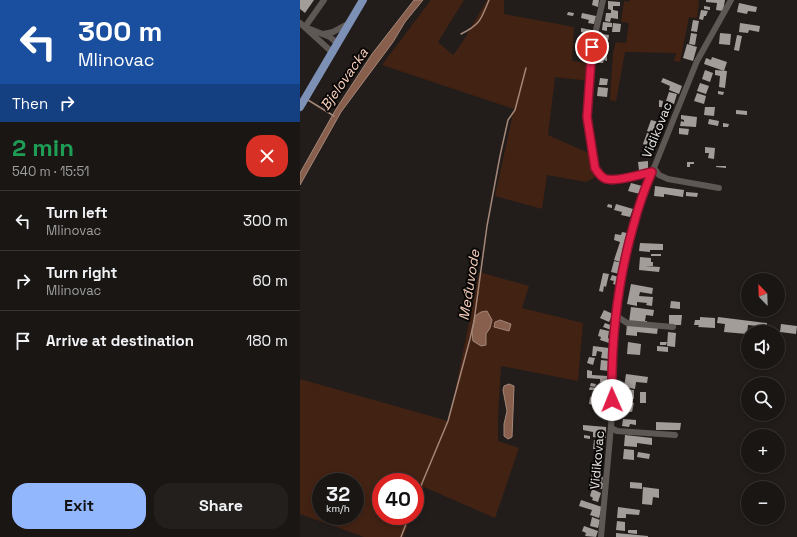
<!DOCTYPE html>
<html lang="en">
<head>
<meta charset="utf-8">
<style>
	:root { --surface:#1a1614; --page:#231f1d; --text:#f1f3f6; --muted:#9f9fa0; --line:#383534; --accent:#92b7fd }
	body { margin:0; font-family:"Space Grotesk",sans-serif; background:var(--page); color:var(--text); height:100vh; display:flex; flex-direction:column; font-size:15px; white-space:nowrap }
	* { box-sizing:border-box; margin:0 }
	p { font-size:13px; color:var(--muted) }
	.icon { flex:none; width:22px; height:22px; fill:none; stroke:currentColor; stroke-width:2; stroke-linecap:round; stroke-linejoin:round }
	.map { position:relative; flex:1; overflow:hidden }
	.side { display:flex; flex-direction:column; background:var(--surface); width:300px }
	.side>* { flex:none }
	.banner { background:#1a4fa0; color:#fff; overflow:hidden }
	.needle { width:26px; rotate:337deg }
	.controls { position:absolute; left:441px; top:273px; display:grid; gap:8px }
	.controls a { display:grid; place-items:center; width:44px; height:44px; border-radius:50%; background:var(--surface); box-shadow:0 2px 6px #0003,0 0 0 1px var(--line); font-size:20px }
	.speed { position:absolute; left:12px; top:473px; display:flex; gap:8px; font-size:20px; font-weight:700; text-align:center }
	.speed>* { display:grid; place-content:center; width:52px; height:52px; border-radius:50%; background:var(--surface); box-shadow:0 2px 6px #0003,0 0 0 1px var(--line); line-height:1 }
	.speed small { font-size:10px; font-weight:400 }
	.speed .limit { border:6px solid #d22; background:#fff; color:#111 }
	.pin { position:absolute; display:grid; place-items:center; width:34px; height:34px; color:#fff; margin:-17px; border:2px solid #fff; border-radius:50%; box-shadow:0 1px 4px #0007 }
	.me { position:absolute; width:44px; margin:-22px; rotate:359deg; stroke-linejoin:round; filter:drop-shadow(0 0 3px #0008) }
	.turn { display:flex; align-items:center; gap:14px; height:84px; padding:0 12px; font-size:18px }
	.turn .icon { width:52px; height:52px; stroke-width:2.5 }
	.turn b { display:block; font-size:28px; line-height:34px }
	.then { display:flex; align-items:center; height:38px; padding:0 12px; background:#0003; gap:8px; font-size:15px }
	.round { display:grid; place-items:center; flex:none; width:42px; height:42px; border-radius:16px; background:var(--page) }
	.head { display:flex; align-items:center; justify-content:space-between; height:68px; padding:0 12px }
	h1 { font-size:24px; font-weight:600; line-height:30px; color:#1e9e55 }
	.cta { display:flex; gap:8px; margin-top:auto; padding:8px 12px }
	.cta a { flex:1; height:46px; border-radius:16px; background:var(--accent); color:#111; font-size:16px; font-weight:600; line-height:46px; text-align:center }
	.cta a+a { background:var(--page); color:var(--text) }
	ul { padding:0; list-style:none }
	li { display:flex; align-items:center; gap:12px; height:60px; padding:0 12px; border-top:1px solid var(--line) }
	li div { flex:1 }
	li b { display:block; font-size:15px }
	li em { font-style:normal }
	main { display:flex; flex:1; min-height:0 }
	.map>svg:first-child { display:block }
	.green { fill:#422213; fill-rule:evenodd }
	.water { fill:#875f4c; stroke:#a48779 }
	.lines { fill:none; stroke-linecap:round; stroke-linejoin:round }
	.stream { stroke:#a48779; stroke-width:1.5 }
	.building { fill:#a39d9a }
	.minor { stroke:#5e5855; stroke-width:6 }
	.major { stroke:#7d90b6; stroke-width:8 }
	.route-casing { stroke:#92132f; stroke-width:10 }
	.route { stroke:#e11d48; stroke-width:7 }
	.labels { text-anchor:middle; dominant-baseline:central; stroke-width:4; stroke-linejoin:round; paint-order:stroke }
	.street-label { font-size:13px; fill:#e9e5e3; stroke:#0a0807 }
	.water-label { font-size:14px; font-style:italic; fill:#fbd1be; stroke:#0a0807 }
</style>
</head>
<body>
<main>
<section class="side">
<div class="banner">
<div class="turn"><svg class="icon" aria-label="left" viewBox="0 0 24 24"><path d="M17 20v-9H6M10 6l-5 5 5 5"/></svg><div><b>300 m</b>Mlinovac</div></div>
<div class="then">Then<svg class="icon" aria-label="right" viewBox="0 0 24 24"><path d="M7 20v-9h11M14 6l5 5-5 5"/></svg></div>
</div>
<div class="head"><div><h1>2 min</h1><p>540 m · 15:51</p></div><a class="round" style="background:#d93025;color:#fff"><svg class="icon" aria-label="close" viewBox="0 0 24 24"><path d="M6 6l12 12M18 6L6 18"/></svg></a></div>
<ul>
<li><svg class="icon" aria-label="left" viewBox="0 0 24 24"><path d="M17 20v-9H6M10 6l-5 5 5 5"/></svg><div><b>Turn left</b><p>Mlinovac</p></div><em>300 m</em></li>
<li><svg class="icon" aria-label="right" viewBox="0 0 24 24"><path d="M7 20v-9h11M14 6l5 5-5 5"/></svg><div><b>Turn right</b><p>Mlinovac</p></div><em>60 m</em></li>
<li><svg class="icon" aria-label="arrive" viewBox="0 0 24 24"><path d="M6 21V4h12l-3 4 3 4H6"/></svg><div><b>Arrive at destination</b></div><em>180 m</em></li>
</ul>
<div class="cta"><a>Exit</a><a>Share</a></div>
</section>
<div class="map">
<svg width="497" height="537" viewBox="0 0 497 537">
	<rect width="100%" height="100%" fill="#221d1b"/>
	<g class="green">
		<path d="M131 0H164L138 42 153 55 162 43 187 0H204V14L274 27 272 61 292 63 290 81 255 77 248 135 293 155 299 175 286 182 247 175 242 209 195 196 214 109 82 65Z"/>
		<path d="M330 0H399L397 18 389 17 380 62 374 61 376 53 325 52 316 101 310 100 313 53 316 42 326 43 329 23 321 22 324 1 329 2Z"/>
		<path d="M179 272 229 286 222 308 283 323 278 381 201 366 198 414V441L219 448 195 518 124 487 115 508V482H81V516H112L103 537H64L0 514V379L148 421 154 397ZM21 482H55V516H21Z"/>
	</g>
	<g class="water">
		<path d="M114 0H123L105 22 93 42 41 112 0 185V173L36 109 72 54Z"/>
		<path d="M187 311 192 320 190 328 186 334V345L181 346 173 341 172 332 175 316 181 312Z"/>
		<path d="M200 320 211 324 209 331 194 327 195 322Z"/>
		<path d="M209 384 214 386 212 437 208 439 204 436V424L207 411 203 390 204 386Z"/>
	</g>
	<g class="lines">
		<g class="stream">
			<path d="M161 34C181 24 181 19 189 0"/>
			<path d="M8 100 34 116"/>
			<path d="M115 500 148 421 170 339 174 321 187 226 200 156 208 120 215 110 226 68"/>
			<path d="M101 537 109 516"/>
		</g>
	</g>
	<g class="building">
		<path d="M0 0H14L5 13 0 9Z"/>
		<path d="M293 0H299L298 7 292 5Z"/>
		<path d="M406 0H425L423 11 416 10 417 3 406 2Z"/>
		<path d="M308 1 320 2V6H313V10L318 11V19L311 18 310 22 305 21 306 13H311V10L308 9Z"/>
		<path d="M439 3 457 7 456 12 448 11 447 14 437 12Z"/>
		<path d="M404 6 410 7V10L404 9Z"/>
		<path d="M401 10 408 11 406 16H404L403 20 399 19Z"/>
		<path d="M268 12 274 13 273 16 267 15Z"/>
		<path d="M282 13 296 16 294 24 288 23 289 20 281 18Z"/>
		<path d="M393 20 399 21 397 32 391 31Z"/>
		<path d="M303 22 312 23V27H307V31L302 30Z"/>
		<path d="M313 23 321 24 320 32H312Z"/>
		<path d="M440 23 460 26 459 32 449 30 448 33 439 32Z"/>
		<path d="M281 28 292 30 291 38 285 37 286 33 281 32Z"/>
		<path d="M391 33 397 34 395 45 389 44Z"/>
		<path d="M420 33 431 34 430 45 419 44Z"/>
		<path d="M301 34 309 35 308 41 300 40Z"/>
		<path d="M437 35 442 36 439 51 434 50Z"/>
		<path d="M285 41H291L290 45H285Z"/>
		<path d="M299 42H309L308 46H304V50L299 49Z"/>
		<rect x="279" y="43" width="3" height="6"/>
		<path d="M387 44 397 47 393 61 383 58Z"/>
		<path d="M300 51 307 52V61L304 60 303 63H299Z"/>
		<path d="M412 57 427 62 424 71 404 64 406 58 411 60Z"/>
		<path d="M405 70 413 73 410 82 402 79Z"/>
		<path d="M415 70 427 71 425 88 419 87 420 76 415 75Z"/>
		<path d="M300 78 308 79 307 85H299Z"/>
		<path d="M363 78 382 86 379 94 369 90 370 86 361 82Z"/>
		<path d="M400 83 409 86 406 94 397 91Z"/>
		<path d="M298 87 308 88 307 97 297 96Z"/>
		<path d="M418 91 424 92 423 95 418 94Z"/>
		<path d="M369 92 377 94 374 104 366 101Z"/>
		<path d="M397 93 406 96 404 104 394 101Z"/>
		<path d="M359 100 363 101 362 107H359Z"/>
		<path d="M405 107H415L414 116 404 115Z"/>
		<path d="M436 110 447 111V115L436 114Z"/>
		<path d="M381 115 397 117 396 127 380 126 381 121 384 122V120L381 119Z"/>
		<path d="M409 119 419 121 418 126 408 124Z"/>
		<path d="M351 120 362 123 360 131 353 129 352 133 347 131Z"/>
		<path d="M423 123 429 124 428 127H423Z"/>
		<path d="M379 128 389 129 388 135 379 134Z"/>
		<path d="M347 133 350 134 351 133 359 136 356 145 348 142 347 146 343 144Z"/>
		<path d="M345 147 353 148 352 158 343 156Z"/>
		<path d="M405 147 415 148 414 159 408 158 409 153H405Z"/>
		<path d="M348 161V170H339L338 162Z"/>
		<path d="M387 162H394V164H390V167H387Z"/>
		<path d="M416 166H426V168L416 167Z"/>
		<path d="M331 183 342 186 340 194 328 191Z"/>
		<path d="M355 186 384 190 383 197 364 194V197L354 196Z"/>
		<path d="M386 192 398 193 397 197 386 196Z"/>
		<path d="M308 204 312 205V208L307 207Z"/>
		<path d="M316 204 333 209 330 217 321 215 322 212 314 210Z"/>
		<path d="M322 232 327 233 326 236 328 237 326 250 320 248 325 250 323 259 321 258 320 262 314 260 320 242 314 240 315 234 321 235Z"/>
		<path d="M340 243 363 244V250H350V252L339 251Z"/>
		<rect x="351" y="254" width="10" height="2"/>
		<path d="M340 257 351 258V262H353V266H345L360 267 359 272 339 270Z"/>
		<path d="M314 261 322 263 320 274 311 272Z"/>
		<path d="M303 273 309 274 306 287 304 286 303 292 299 291Z"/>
		<path d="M312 275 319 277 316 285 313 284 314 281 310 280Z"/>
		<path d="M331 284 353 288 352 294 340 292 339 296 353 297 352 306 346 305 347 303 337 302V306L327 304Z"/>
		<path d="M371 301 380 302V309L370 308Z"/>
		<path d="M331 307 354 310 353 316 346 315 345 321H347V323L329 322Z"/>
		<path d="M304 310 313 314 309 322 300 318Z"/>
		<path d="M369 315H382L381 325H369Z"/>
		<path d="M400 317 415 318V328L398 327 399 325H394L395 320H400Z"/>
		<path d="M418 317 467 323V327L448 325 447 334 424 332 425 324 417 323Z"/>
		<path d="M305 323 313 326 311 330 303 327Z"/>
		<path d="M327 324 358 327 357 334 337 332V336L326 335Z"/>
		<path d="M481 324 497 326 496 334 480 332Z"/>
		<path d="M300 329 309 331 308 338 311 339 309 343 300 340 301 337 298 336Z"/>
		<path d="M368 332 376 333 375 347 367 346Z"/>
		<path d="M328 342 341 344 340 355 327 354Z"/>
		<path d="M360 342H367L366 345H360Z"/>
		<path d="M293 346 309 348 308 359 301 358 302 352 297 351 296 356H292Z"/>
		<path d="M357 346 368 347V352L357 351Z"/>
		<path d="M289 357 295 358 293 365 287 363Z"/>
		<path d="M301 360 310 361 309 371 300 370Z"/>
		<path d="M287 370 292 371V375L308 376 307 383 300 382V379L287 378Z"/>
		<path d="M326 374 348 377 347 383 336 382 335 389 324 387Z"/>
		<path d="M291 383 296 384 295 387 290 386Z"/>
		<path d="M290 387 303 389 302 392 307 393 306 405 304 404 303 408 293 407 294 405 289 404 290 397H293L294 390H289Z"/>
		<path d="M323 389 334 390V399L323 398Z"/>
		<rect x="340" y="392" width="6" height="11"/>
		<path d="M324 402 334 403 332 412 323 411Z"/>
		<path d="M323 419 336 420V425L330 424 329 427 322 426Z"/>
		<path d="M356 422 381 423 380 430H356Z"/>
		<path d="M283 425 306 427V438L293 437V432L283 430Z"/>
		<path d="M284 435 290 436V439L284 438Z"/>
		<path d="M325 435 352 438V445L337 443V447L324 446Z"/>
		<path d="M294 440H304V449H293Z"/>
		<path d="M324 449 334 450V460L323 459Z"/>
		<path d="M338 452 350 454 349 459 337 457Z"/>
		<path d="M292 474 303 477 302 483H304L302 489 289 486Z"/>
		<path d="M330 482 342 483V489L330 488Z"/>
		<path d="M343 487 359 489V498L353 497 352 505 342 504Z"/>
		<path d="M292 489 301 493 298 502 292 500 293 498 290 496Z"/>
		<path d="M281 500 302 507 299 518 290 515 292 510 279 506Z"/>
		<path d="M318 507 340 510 339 515 326 514V518H317Z"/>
		<path d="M292 517 300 520 298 528 290 526Z"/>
		<path d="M317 521 325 522V531L316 530Z"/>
		<path d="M284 526 298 531 296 537 285 536 286 533 282 531Z"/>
		<path d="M328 530H337V534L328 533Z"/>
		<path d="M316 533 348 536V537H316Z"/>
	</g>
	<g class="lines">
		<g class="minor">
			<path d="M303 0 292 47 287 117 295 167C298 172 300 177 306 179 317 182 341 174 352 172"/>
			<path d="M0 23 33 53"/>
			<path d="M5 27 24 0"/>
			<path d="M10 29 30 37 38 44"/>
			<path d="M23 34 33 32 48 24"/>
			<path d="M354 168 359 175 368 179 419 188"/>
			<path d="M315 315 327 323 373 327"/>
			<path d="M311 428 317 431 375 435"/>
			<path d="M301 537 312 415 311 370 313 333 324 258 341 200 397 61 431 0"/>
		</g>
		<path class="major" d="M0 107 63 0"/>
	</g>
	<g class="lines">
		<g class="route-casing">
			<path id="route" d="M292 47 287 117 295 168C298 172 300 177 306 179 317 182 341 174 352 172 344 190 338 208 333 227 317 284 311 341 312 400"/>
		</g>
		<use href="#route" class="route"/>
	</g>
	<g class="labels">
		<g class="street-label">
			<text transform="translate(357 130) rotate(-68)">Vidikovac</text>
			<text transform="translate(297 460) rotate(-85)">Vidikovac</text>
		</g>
		<g class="water-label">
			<text transform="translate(44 79) rotate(-55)">Bjelovacka</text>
			<text transform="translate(169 285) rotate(-81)">Međuvode</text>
		</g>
	</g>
</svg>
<div class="controls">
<a><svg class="needle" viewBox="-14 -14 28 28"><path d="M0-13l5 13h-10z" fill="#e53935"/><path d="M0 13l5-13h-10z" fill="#9f9fa0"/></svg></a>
<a><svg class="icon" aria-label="sound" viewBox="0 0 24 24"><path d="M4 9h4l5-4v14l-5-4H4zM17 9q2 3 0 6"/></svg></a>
<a><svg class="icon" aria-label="search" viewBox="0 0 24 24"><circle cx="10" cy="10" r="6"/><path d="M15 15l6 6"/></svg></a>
<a>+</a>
<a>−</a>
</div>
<div class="speed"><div>32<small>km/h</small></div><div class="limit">40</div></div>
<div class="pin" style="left:292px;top:47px;background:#d93025"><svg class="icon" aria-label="arrive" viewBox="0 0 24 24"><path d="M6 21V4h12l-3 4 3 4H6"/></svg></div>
<svg class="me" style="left:312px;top:400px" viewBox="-20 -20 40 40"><circle r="19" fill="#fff"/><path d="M0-13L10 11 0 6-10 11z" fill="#e11d48"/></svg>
</div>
</main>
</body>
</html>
